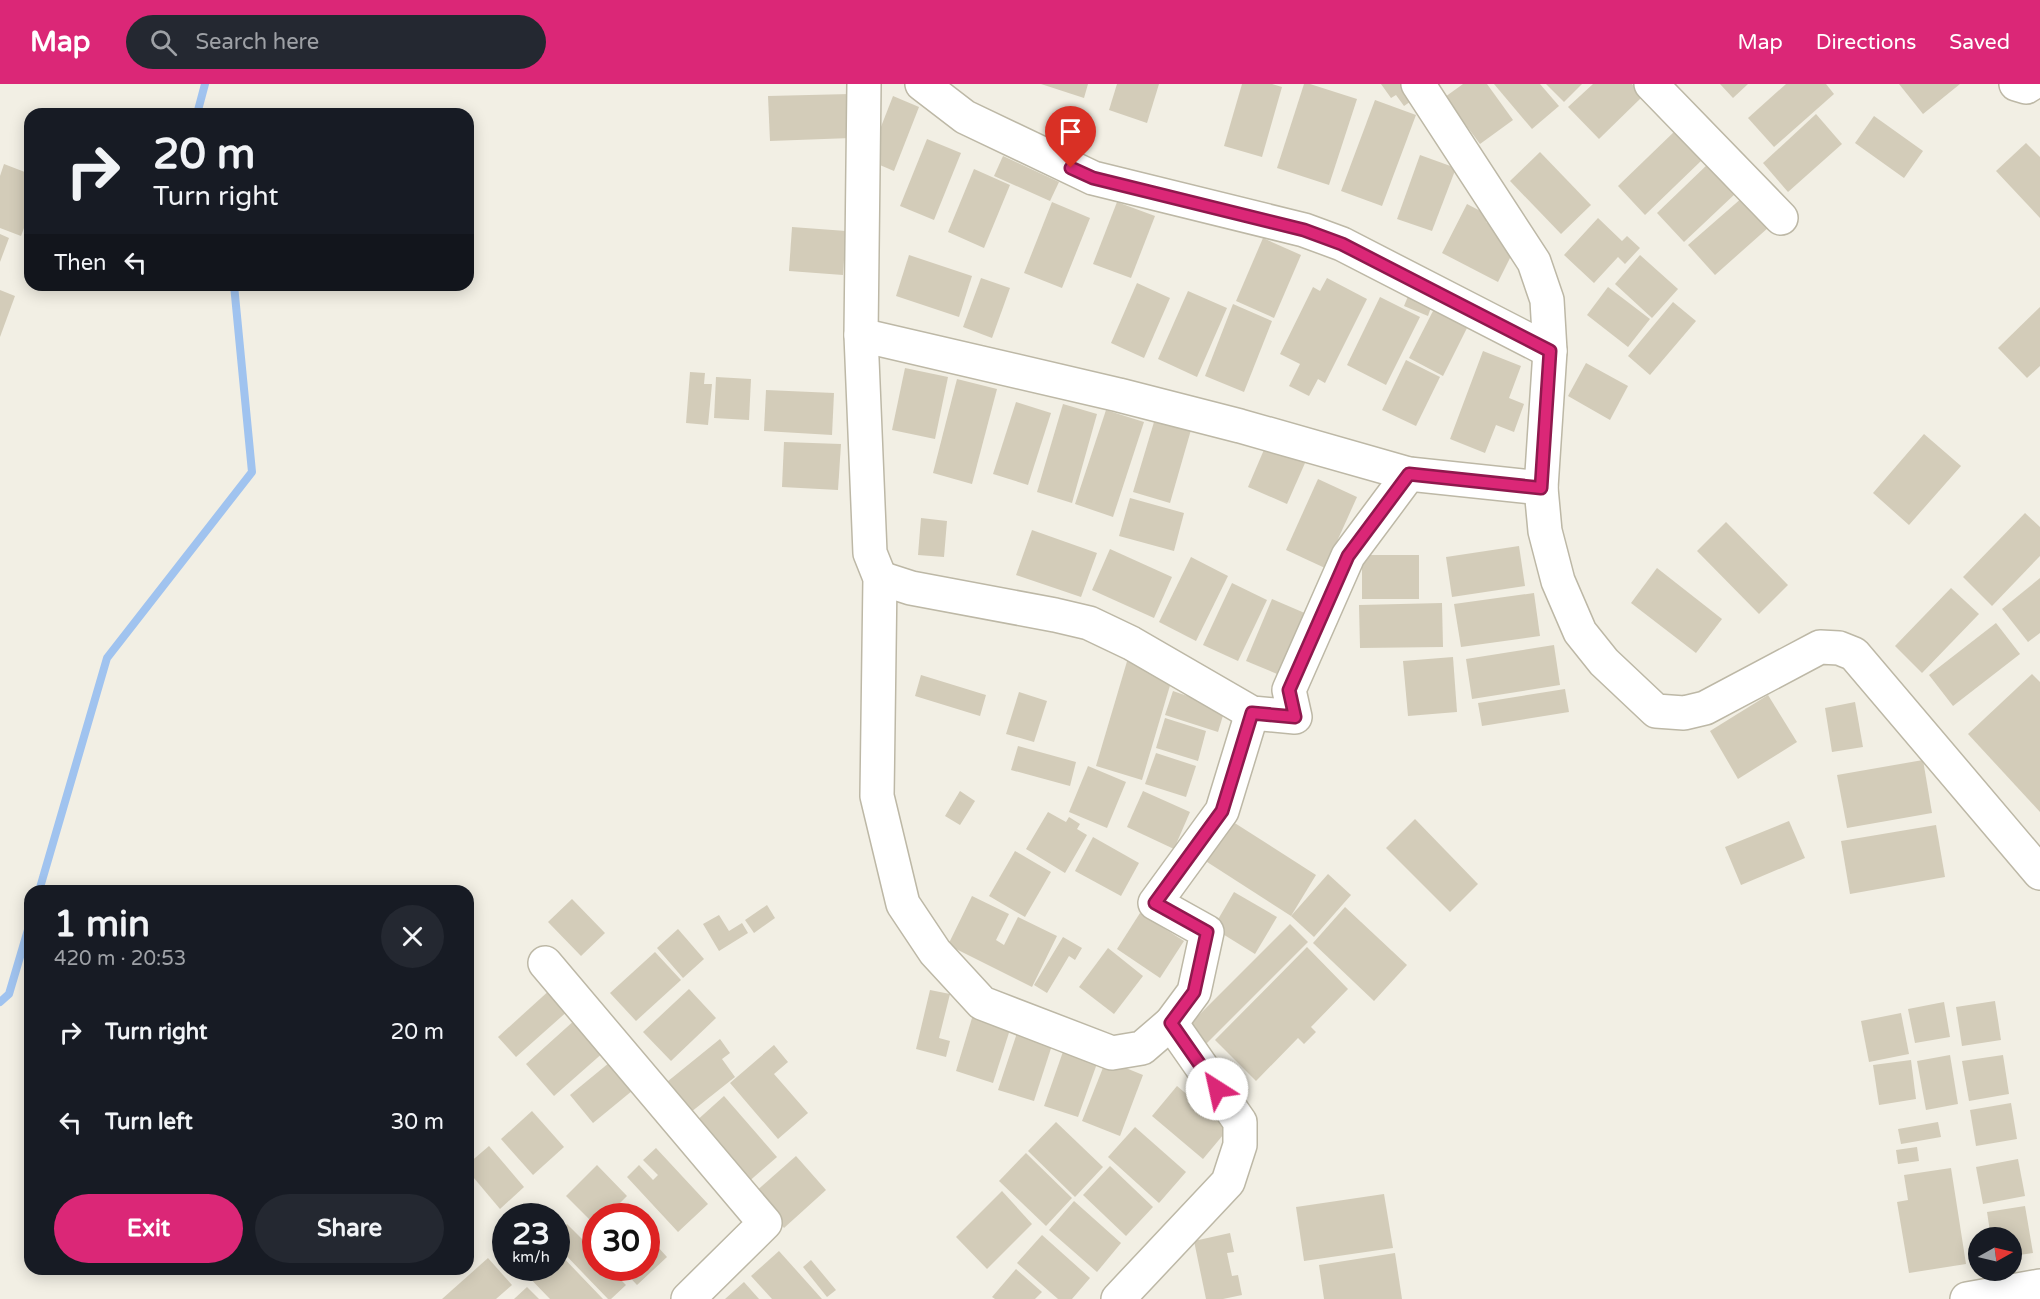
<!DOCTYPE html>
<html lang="en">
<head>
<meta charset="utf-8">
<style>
	:root { --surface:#171b24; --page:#242831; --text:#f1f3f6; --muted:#9ea1a6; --accent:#db2777 }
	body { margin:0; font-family:"Varela Round",sans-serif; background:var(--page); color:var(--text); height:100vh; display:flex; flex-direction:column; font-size:22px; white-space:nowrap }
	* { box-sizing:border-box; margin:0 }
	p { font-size:20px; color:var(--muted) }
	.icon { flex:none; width:33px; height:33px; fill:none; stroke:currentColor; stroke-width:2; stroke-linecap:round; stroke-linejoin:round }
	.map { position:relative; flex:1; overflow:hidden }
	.sheet { position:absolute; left:24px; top:801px; width:450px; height:390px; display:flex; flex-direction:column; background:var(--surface); border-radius:18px; box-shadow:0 3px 15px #0003 }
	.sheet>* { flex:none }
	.guide { position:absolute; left:24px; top:24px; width:450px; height:183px; border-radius:18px; box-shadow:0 3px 15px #0003; background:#171b24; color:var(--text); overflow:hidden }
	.needle { width:39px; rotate:82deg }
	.fabs { position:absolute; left:1968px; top:1143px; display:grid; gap:12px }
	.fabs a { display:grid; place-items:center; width:54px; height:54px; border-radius:50%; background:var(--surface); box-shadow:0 3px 15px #0003; font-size:30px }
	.speed { position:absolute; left:492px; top:1119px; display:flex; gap:12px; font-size:30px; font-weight:700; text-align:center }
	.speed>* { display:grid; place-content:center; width:78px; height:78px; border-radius:50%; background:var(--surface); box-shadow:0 3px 15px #0003; line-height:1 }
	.speed small { font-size:15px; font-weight:400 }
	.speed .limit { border:9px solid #d22; background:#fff; color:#111 }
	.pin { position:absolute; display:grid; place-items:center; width:51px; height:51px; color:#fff; margin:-62px -26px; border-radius:50% 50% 50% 0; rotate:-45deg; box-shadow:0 0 6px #0007 }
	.pin .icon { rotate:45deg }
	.me { position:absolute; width:66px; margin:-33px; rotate:325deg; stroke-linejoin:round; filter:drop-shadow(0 0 4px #0008) }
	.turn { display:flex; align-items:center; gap:21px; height:126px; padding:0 30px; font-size:27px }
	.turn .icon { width:78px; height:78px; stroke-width:2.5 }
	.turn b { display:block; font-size:42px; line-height:51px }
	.then { display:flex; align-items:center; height:57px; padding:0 30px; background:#0003; gap:12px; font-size:22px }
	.round { display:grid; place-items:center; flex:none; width:63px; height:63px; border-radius:32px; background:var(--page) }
	.summary { display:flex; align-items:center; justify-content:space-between; height:102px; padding:0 30px }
	h1 { font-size:36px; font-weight:800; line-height:45px }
	.button { display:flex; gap:12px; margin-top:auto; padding:12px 30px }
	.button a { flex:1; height:69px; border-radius:36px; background:var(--accent); color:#fff; font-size:24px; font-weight:800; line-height:69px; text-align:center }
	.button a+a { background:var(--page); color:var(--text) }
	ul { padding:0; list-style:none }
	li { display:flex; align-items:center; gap:18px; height:90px; padding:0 30px }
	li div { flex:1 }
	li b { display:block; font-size:22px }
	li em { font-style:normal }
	header { display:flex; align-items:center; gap:36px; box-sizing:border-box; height:84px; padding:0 30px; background:var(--accent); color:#fff }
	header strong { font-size:28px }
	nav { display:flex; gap:33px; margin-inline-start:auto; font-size:21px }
	.search { width:420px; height:54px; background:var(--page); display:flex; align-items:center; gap:15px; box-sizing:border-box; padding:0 21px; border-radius:33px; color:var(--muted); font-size:22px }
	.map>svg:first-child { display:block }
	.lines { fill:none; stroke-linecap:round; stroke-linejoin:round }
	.stream { stroke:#a0c3ef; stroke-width:8 }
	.building { fill:#d3ccb9 }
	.minor-casing { stroke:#bdb8a6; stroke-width:36 }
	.minor { stroke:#fff; stroke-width:33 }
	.route-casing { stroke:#8e194d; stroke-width:15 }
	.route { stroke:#db2777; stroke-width:10 }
</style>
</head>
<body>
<header>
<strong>Map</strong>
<div class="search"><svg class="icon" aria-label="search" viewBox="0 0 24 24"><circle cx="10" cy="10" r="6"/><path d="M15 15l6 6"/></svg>Search here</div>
<nav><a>Map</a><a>Directions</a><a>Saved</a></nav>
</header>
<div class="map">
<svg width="2040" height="1215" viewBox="0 0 2040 1215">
	<rect width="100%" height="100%" fill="#f2efe4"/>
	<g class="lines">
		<g class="stream">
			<path d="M197 30 205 0"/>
			<path d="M39 807 107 574 252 388 234 201"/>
			<path d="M0 918 9 910 30 839"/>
		</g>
	</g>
	<g class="building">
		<path d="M1041 0H1088L1084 14Z"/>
		<path d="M1117 0H1159L1147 39 1109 26Z"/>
		<path d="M1242 0H1272L1282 3 1262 73 1224 62Z"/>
		<path d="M1304 0H1310L1357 15 1329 101 1277 84Z"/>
		<path d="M1381 0H1408L1417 13 1404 22 1396 11 1391 14Z"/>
		<path d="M1463 0H1487L1513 36 1480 60 1445 13Z"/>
		<path d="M1494 0H1540L1559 22 1532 45Z"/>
		<path d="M1546 0H1582L1564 18Z"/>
		<path d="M1593 0H1632L1643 12 1599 55 1568 23Z"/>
		<path d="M1720 0H1748L1733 14Z"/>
		<path d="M1786 0H1826L1834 10 1774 63 1748 34Z"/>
		<path d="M1899 0H1960L1923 30Z"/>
		<path d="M850 10 851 54 770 57 768 12Z"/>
		<path d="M893 12 919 23 894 87 868 76Z"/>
		<path d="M1375 16 1416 31 1382 122 1341 107Z"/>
		<path d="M1816 30 1842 60 1788 108 1763 79Z"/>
		<path d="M1874 32 1923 67 1904 94 1855 59Z"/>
		<path d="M1676 46 1703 75 1645 131 1618 102Z"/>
		<path d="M927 55 961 69 934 136 900 122Z"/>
		<path d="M2026 59 2040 73V134L1996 87Z"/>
		<path d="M1540 68 1591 121 1561 150 1510 97Z"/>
		<path d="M1420 71 1456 84 1432 147 1397 135Z"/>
		<path d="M1003 72 1059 98 1050 117 994 92Z"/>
		<path d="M1709 79 1736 109 1684 158 1657 129Z"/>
		<path d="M4 80 30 90V128L21 152 0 144V92Z"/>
		<path d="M974 85 1010 101 984 164 948 148Z"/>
		<path d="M1743 113 1769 143 1715 191 1688 161Z"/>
		<path d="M1052 118 1090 134 1062 204 1024 189Z"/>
		<path d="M1117 118 1155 132 1131 194 1093 180Z"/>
		<path d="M1467 120 1490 132 1486 138 1504 148 1500 156 1515 164 1498 198 1442 169Z"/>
		<path d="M1598 134 1622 157 1627 152 1640 164 1625 180 1618 173 1594 199 1564 171Z"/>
		<path d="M792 143 846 147 843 191 789 187Z"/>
		<path d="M0 150 9 154 0 178Z"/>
		<path d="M1263 154 1301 171 1274 234 1236 217Z"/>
		<path d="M909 171 972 192 959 233 896 212Z"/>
		<path d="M1640 171 1678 205 1652 234 1615 200Z"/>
		<path d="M981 194 1010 204 992 254 963 243Z"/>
		<path d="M1327 194 1367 215 1325 299 1318 295 1309 312 1289 302 1300 280 1280 270 1313 203 1320 207Z"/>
		<path d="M1137 199 1170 214 1144 274 1111 259Z"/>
		<path d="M1608 203 1650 235 1628 263 1587 231Z"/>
		<path d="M1411 205 1434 215 1428 232 1404 222Z"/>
		<path d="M0 206 15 212 0 253Z"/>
		<path d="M1188 207 1227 224 1197 293 1158 275Z"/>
		<path d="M1380 213 1420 233 1386 301 1347 281Z"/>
		<path d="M1673 218 1696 237 1650 291 1628 272Z"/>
		<path d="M1233 220 1272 237 1244 308 1205 292Z"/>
		<path d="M2040 223V282L2027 294 1998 264Z"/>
		<path d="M1434 225 1468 242 1443 292 1409 274Z"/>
		<path d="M1483 267 1521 282 1509 314 1524 320 1514 348 1496 341 1485 369 1450 355Z"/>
		<path d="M1406 276 1440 293 1416 342 1382 326Z"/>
		<path d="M1586 279 1628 302 1610 336 1568 312Z"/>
		<path d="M905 284 948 293 935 355 892 346Z"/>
		<path d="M690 288 705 289 704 300H712L708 341 686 339Z"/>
		<path d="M716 293 751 295 749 336 714 334Z"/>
		<path d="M957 295 997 305 972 400 933 389Z"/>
		<path d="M766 306 834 309 832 351 764 347Z"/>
		<path d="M1016 318 1051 329 1028 401 993 390Z"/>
		<path d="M1063 320 1097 330 1072 419 1037 408Z"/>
		<path d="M1106 326 1144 338 1113 433 1075 420Z"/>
		<path d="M1157 328 1193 339 1170 419 1133 408Z"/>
		<path d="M1924 350 1961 382 1909 441 1873 409Z"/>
		<path d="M784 358 841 360 838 406 782 403Z"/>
		<path d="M1266 361 1305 379 1287 420 1248 403Z"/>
		<path d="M1318 395 1357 413 1325 484 1286 466Z"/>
		<path d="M1130 414 1184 429 1174 467 1119 452Z"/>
		<path d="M2025 429 2040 443V472L1992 522 1963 493Z"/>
		<path d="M921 434 947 437 944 473 918 471Z"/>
		<path d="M1726 438 1788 501 1759 530 1697 467Z"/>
		<path d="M1032 446 1097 469 1081 513 1016 491Z"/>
		<path d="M1519 462 1525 502 1452 513 1446 473Z"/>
		<path d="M1110 465 1172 493 1154 534 1092 506Z"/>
		<rect x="1362" y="471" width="57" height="44"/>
		<path d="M1191 473 1228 492 1196 557 1159 538Z"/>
		<path d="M1657 484 1722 535 1696 569 1631 519Z"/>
		<path d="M2040 494V549L2028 558 2002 525Z"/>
		<path d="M1232 499 1267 516 1238 577 1203 561Z"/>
		<path d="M1951 504 1979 530 1922 589 1895 562Z"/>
		<path d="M1534 509 1540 552 1461 563 1454 520Z"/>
		<path d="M1272 515 1307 530 1282 592 1246 577Z"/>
		<path d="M1442 519 1443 563 1360 564 1359 521Z"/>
		<path d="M1996 539 2020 570 1953 622 1929 591Z"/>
		<path d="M1554 561 1560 601 1472 615 1466 575Z"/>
		<path d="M1453 573 1457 628 1408 632 1403 577Z"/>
		<path d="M1128 574 1174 588 1142 696 1096 682Z"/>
		<path d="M2032 590 2040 598V728L1968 650Z"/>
		<path d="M921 591 986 611 980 632 915 612Z"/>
		<path d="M1565 605 1569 628 1482 642 1478 619Z"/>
		<path d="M1173 607 1225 625 1218 648 1165 631Z"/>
		<path d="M1019 608 1047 617 1034 658 1006 650Z"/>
		<path d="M1768 611 1797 658 1738 695 1710 647Z"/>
		<path d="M1855 618 1863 663 1832 668 1825 624Z"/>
		<path d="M1165 634 1206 647 1198 677 1156 664Z"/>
		<path d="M1018 662 1076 678 1070 702 1011 686Z"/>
		<path d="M1156 669 1196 682 1186 713 1145 700Z"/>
		<path d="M1923 676 1932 729 1847 744 1837 691Z"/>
		<path d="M1088 682 1126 698 1107 744 1069 728Z"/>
		<path d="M960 707 975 717 960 741 945 732Z"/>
		<path d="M1143 707 1190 728 1174 765 1127 743Z"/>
		<path d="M1048 728 1066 738 1069 733 1080 740 1077 745 1087 751 1065 789 1026 765Z"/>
		<path d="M1415 735 1478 800 1450 828 1386 764Z"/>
		<path d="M1230 736 1316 791 1291 832 1204 776Z"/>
		<path d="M1789 737 1805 774 1741 801 1725 763Z"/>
		<path d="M1936 741 1945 793 1850 810 1841 757Z"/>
		<path d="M1093 753 1139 779 1121 812 1075 787Z"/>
		<path d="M1015 767 1051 788 1025 833 989 812Z"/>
		<path d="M1328 790 1351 811 1314 853 1291 832Z"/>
		<path d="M1234 808 1277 833 1255 870 1213 844Z"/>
		<path d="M972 812 1009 830 996 856 1004 861 1018 833 1057 852 1032 903 948 861Z"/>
		<path d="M572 815 605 849 581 872 548 838Z"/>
		<path d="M767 821 775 834 754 849 745 836Z"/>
		<path d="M1345 823 1407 881 1374 917 1313 859Z"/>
		<path d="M1140 829 1184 857 1160 894 1117 865Z"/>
		<path d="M719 831 729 847 742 839 748 849 719 867 703 840Z"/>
		<path d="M1290 840 1308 858 1206 960 1188 942Z"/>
		<path d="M678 845 704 875 683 894 657 864Z"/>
		<path d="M1063 853 1082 864 1075 876 1069 872 1047 909 1034 901Z"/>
		<path d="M1307 863 1348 905 1311 943 1316 948 1304 960 1298 954 1256 997 1215 956Z"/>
		<path d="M1108 864 1143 892 1114 930 1079 903Z"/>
		<path d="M655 868 681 896 636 937 610 909Z"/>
		<path d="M552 904 570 925 516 973 498 953Z"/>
		<path d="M689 905 716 934 671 977 643 948Z"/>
		<path d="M930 906 950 910 939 954 950 957 946 973 916 965Z"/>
		<path d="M1995 917 2001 956 1962 962 1956 923Z"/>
		<path d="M1944 918 1950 953 1915 959 1908 925Z"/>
		<path d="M975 924 1013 936 993 999 956 987Z"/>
		<path d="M1901 929 1909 970 1869 978 1861 937Z"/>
		<path d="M576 935 605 967 554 1012 526 980Z"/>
		<path d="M1019 943 1054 955 1034 1017 998 1006Z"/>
		<path d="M720 955 730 969 722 975 735 993 686 1032 662 1002Z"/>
		<path d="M1066 959 1100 971 1078 1033 1044 1022Z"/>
		<path d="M774 961 788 978 774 990 808 1029 778 1055 730 999Z"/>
		<path d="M1950 971 1958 1020 1926 1026 1917 977Z"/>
		<path d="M2003 971 2009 1010 1969 1017 1962 977Z"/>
		<path d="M615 974 638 1002 593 1039 570 1011Z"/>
		<path d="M1106 976 1143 991 1120 1052 1082 1037Z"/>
		<path d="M1911 976 1916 1015 1879 1021 1873 981Z"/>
		<path d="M1177 1002 1228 1045 1203 1075 1152 1032Z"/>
		<path d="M724 1012 777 1073 746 1100 694 1039Z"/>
		<path d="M2011 1019 2017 1055 1976 1062 1970 1026Z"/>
		<path d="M532 1027 564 1063 533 1091 501 1055Z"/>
		<path d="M1056 1038 1103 1083 1075 1113 1028 1067Z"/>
		<path d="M1938 1038 1941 1053 1901 1060 1898 1045Z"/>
		<path d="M1135 1043 1186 1088 1159 1119 1108 1073Z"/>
		<path d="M489 1062 524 1103 500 1125 468 1087V1080Z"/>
		<path d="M1917 1063 1919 1077 1898 1080 1896 1066Z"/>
		<path d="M656 1064 708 1120 678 1148 627 1093 639 1081 653 1096 658 1091 643 1076Z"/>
		<path d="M1026 1069 1072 1114 1046 1142 999 1097Z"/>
		<path d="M796 1072 826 1106 784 1144 754 1109Z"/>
		<path d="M2018 1075 2025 1112 1983 1120 1976 1083Z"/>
		<path d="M597 1081 627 1112 607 1132H596V1142L566 1112Z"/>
		<path d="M1110 1082 1153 1123 1126 1152 1083 1111Z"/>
		<path d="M1951 1084 1966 1180 1909 1189 1897 1118 1908 1116 1904 1091Z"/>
		<path d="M1002 1107 1032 1140 987 1185 956 1153Z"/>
		<path d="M1384 1110 1393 1164 1304 1177 1296 1123Z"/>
		<path d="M1074 1117 1121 1159 1097 1188 1049 1146Z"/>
		<path d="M620 1122 630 1132H608Z"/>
		<path d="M2025 1122 2033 1169 2012 1172V1154H1991L1987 1128Z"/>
		<path d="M567 1140 596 1169V1184H609L626 1201 611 1215H608L556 1161V1151Z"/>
		<path d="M1230 1149 1234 1168 1227 1169 1232 1192 1238 1191 1242 1211 1223 1215H1206L1194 1157Z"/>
		<path d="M646 1150 667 1173 637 1201 621 1184H646Z"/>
		<path d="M1042 1151 1090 1194 1072 1215H1058L1017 1179Z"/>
		<path d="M556 1166 603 1215H550L521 1185 556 1184Z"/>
		<path d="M779 1167 822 1215H772L751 1192Z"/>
		<path d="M1395 1169 1402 1215H1324L1319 1181Z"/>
		<path d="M488 1174 512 1201 496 1215H442Z"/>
		<path d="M811 1176 836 1206 827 1213 803 1183Z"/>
		<path d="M1016 1185 1042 1208 1035 1215H995L992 1213Z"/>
		<path d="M744 1198 759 1215H725Z"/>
		<path d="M527 1203 539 1215H514Z"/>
	</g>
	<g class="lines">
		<g class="minor-casing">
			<g id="minor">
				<path d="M864 0 861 251 870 469 880 494 877 712 903 820 935 868 982 919 1112 969 1142 964 1171 939 1194 908 1207 848 1155 819 1222 727 1252 629"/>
				<path d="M922 0 965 33 1093 94 1304 146 1342 160 1550 267"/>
				<path d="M1418 0 1534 178 1547 216 1550 267 1541 404 1545 447 1558 497 1580 548 1604 578 1656 627 1684 629 1705 624 1820 563 1839 564 1854 570 2040 789"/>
				<path d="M1651 0 1781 134"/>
				<path d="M2016 0 2026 3 2031 0"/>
				<path d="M861 251 1119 311 1240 342 1409 390 1541 404"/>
				<path d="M880 494 911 504 1055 531 1089 539 1131 559 1252 629 1295 633 1289 606 1348 472 1409 390"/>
				<path d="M545 879 765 1139 688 1215"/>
				<path d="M1118 1215 1228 1098 1240 1061V1038L1171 939"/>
				<path d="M1967 1215 2040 1202"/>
			</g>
		</g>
		<use href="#minor" class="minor"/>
	</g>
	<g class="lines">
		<g class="route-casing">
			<path id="route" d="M1071 84 1093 94 1304 146 1342 160 1550 267 1541 404 1409 390 1348 472 1289 606 1295 633 1252 629 1222 727 1155 819 1207 848 1194 908 1171 939 1217 1005"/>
		</g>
		<use href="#route" class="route"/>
	</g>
</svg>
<div class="fabs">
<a><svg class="needle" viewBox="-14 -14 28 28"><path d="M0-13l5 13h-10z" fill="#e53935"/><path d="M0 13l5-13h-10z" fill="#9ea1a6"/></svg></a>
</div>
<div class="speed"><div>23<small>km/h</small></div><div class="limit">30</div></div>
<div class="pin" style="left:1071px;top:84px;background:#d93025"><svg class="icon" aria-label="arrive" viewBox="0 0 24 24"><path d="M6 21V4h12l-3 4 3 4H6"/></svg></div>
<svg class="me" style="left:1217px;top:1005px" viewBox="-20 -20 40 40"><circle r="19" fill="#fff"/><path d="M0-13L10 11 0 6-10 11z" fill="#db2777"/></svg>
<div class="guide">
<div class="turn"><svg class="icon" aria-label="right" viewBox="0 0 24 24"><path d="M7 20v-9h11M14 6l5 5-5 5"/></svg><div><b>20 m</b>Turn right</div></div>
<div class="then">Then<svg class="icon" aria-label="left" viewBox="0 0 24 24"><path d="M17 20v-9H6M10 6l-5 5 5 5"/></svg></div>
</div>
<section class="sheet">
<div class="summary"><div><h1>1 min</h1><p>420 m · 20:53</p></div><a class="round"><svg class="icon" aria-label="close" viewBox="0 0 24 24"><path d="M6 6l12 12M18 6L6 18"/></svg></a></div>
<ul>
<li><svg class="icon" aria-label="right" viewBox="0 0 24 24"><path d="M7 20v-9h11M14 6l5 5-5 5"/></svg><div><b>Turn right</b></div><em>20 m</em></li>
<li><svg class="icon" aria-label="left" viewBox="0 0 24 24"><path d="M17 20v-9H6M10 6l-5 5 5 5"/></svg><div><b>Turn left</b></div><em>30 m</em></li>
</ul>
<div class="button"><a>Exit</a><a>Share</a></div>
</section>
</div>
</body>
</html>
